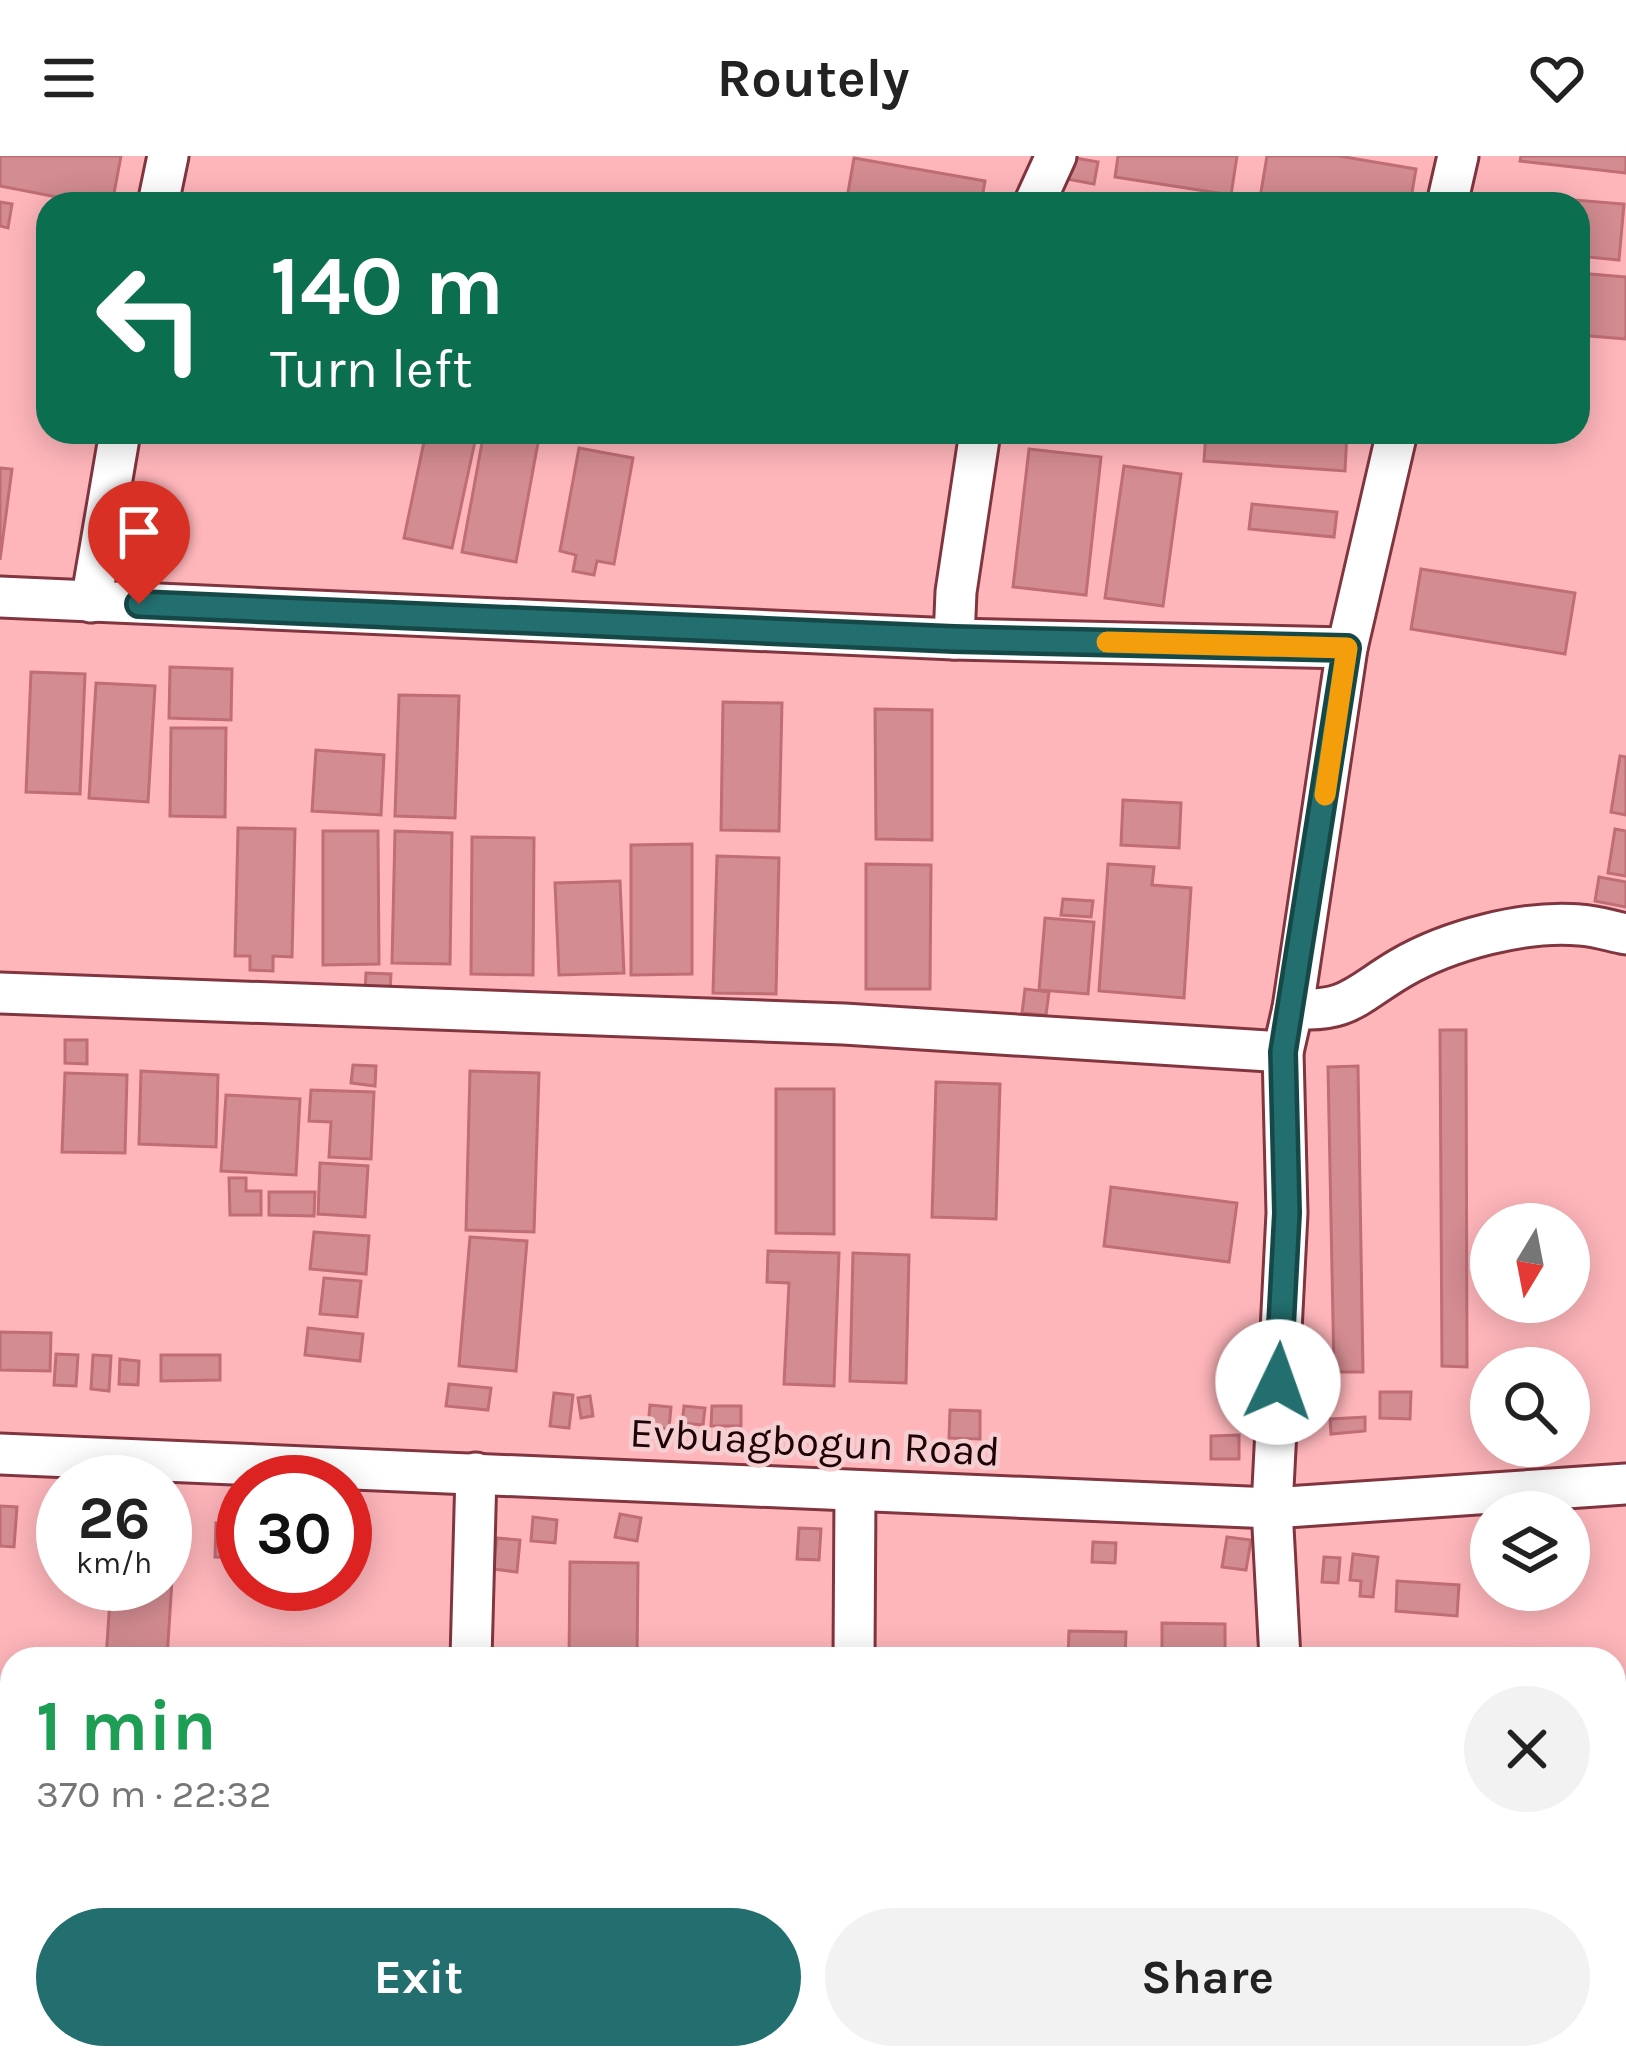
<!DOCTYPE html>
<html lang="en">
<head>
<meta charset="utf-8">
<style>
	:root { --surface:#fff; --page:#f2f2f2; --text:#222; --muted:#767676; --accent:#236e6e }
	body { margin:0; font-family:Karla,sans-serif; background:var(--page); color:var(--text); height:100vh; display:flex; flex-direction:column; font-size:45px; white-space:nowrap }
	* { box-sizing:border-box; margin:0 }
	p { font-size:39px; color:var(--muted) }
	.icon { flex:none; width:66px; height:66px; fill:none; stroke:currentColor; stroke-width:2; stroke-linecap:round; stroke-linejoin:round }
	.map { position:relative; flex:1; overflow:hidden }
	.sheet { position:absolute; left:0px; top:1491px; width:1626px; height:423px; display:flex; flex-direction:column; background:var(--surface); border-radius:36px 36px 0 0; box-shadow:0 6px 30px #0003 }
	.sheet>* { flex:none }
	.banner { position:absolute; left:36px; top:36px; width:1554px; height:252px; border-radius:36px; box-shadow:0 6px 30px #0003; background:#0b6e4f; color:#fff; overflow:hidden }
	.needle { width:78px; rotate:190deg }
	.fabs { position:absolute; left:1470px; top:1047px; display:grid; gap:24px }
	.fabs a { display:grid; place-items:center; width:120px; height:120px; border-radius:50%; background:var(--surface); box-shadow:0 6px 30px #0003; font-size:60px }
	.speed { position:absolute; left:36px; top:1299px; display:flex; gap:24px; font-size:60px; font-weight:700; text-align:center }
	.speed>* { display:grid; place-content:center; width:156px; height:156px; border-radius:50%; background:var(--surface); box-shadow:0 6px 30px #0003; line-height:1 }
	.speed small { font-size:30px; font-weight:400 }
	.speed .limit { border:18px solid #d22; background:#fff; color:#111 }
	.pin { position:absolute; display:grid; place-items:center; width:102px; height:102px; color:#fff; margin:-123px -51px; border-radius:50% 50% 50% 0; rotate:-45deg; box-shadow:0 0 12px #0007 }
	.pin .icon { rotate:45deg }
	.me { position:absolute; width:132px; margin:-66px; rotate:3deg; stroke-linejoin:round; filter:drop-shadow(0 0 9px #0008) }
	.turn { display:flex; align-items:center; gap:42px; height:252px; padding:0 36px; font-size:54px }
	.turn .icon { width:156px; height:156px; stroke-width:2.5 }
	.turn b { display:block; font-size:84px; line-height:102px }
	.round { display:grid; place-items:center; flex:none; width:126px; height:126px; border-radius:63px; background:var(--page) }
	.overview { display:flex; align-items:center; justify-content:space-between; height:204px; padding:0 36px }
	h1 { font-size:72px; font-weight:700; line-height:90px; color:#1e9e55 }
	.cta { display:flex; gap:24px; margin-top:auto; padding:24px 36px }
	.cta a { flex:1; height:138px; border-radius:72px; background:var(--accent); color:#fff; font-size:48px; font-weight:700; line-height:138px; text-align:center }
	.cta a+a { background:var(--page); color:var(--text) }
	header { display:flex; justify-content:space-between; align-items:center; height:156px; padding:0 36px; background:var(--surface); font-size:54px; font-weight:700 }
	.map>svg:first-child { display:block }
	.building { fill:#d38c91; stroke:#c06d75; stroke-width:3 }
	.lines { fill:none; stroke-linecap:round; stroke-linejoin:round }
	.minor-casing { stroke:#81353f; stroke-width:45 }
	.minor { stroke:#fff; stroke-width:39 }
	.route-casing { stroke:#174848; stroke-width:30 }
	.route { stroke:#236e6e; stroke-width:21 }
	.slow { stroke:#f59e0b; stroke-width:21 }
	.labels { text-anchor:middle; dominant-baseline:central; stroke-width:9; stroke-linejoin:round; paint-order:stroke }
	.street-label { font-size:42px; fill:#1e0206; stroke:#f4ced0 }
</style>
</head>
<body>
<header><svg class="icon" aria-label="menu" viewBox="0 0 24 24"><path d="M4 6h16M4 12h16M4 18h16"/></svg>Routely<svg class="icon" aria-label="heart" viewBox="0 0 24 24"><path d="M12 20l-8-8c-3-5 5-10 8-4 3-6 11-1 8 4z"/></svg></header>
<div class="map">
<svg width="1626" height="1913" viewBox="0 0 1626 1913">
	<rect width="100%" height="100%" fill="#ffb6bb"/>
	<g class="building">
		<path d="M0 0H121L112 48H93L0 30Z"/>
		<path d="M1118 0H1237L1231 39 1115 21Z"/>
		<path d="M1267 0H1339L1416 13 1410 48H1259Z"/>
		<path d="M1521 0H1626V17L1520 5Z"/>
		<path d="M1070 1 1098 6 1094 28 1067 23Z"/>
		<path d="M854 2 985 25 981 48H846Z"/>
		<path d="M1525 40 1624 48 1619 104 1578 100V48H1524Z"/>
		<path d="M0 46 12 48 8 72 0 70Z"/>
		<path d="M1578 117 1626 121V183L1578 179Z"/>
		<path d="M426 276H477L452 392 404 382Z"/>
		<path d="M484 276H540L516 406 462 396Z"/>
		<path d="M1206 276H1347L1345 315 1204 305Z"/>
		<path d="M579 292 633 302 614 408 597 405 594 419 573 415 576 399 560 395Z"/>
		<path d="M1029 293 1101 301 1086 439 1013 431Z"/>
		<path d="M1124 310 1181 318 1163 450 1105 442Z"/>
		<path d="M0 312 12 313 0 404Z"/>
		<path d="M1252 348 1337 356 1334 381 1249 373Z"/>
		<path d="M1421 413 1575 437 1565 498 1411 473Z"/>
		<path d="M170 511 232 513 231 564 169 562Z"/>
		<path d="M31 516 85 518 80 638 26 636Z"/>
		<path d="M96 527 155 530 148 646 89 642Z"/>
		<path d="M399 539 459 540 455 662 395 660Z"/>
		<path d="M723 546 782 547 779 675 721 674Z"/>
		<path d="M875 553 932 554V684L876 683Z"/>
		<path d="M171 572H226L225 661 170 660Z"/>
		<path d="M316 594 384 599 381 659 312 655Z"/>
		<path d="M1620 600 1626 601V659L1611 656Z"/>
		<path d="M1123 644 1181 647 1179 692 1121 689Z"/>
		<path d="M238 672 295 673 292 801 273 800V815L250 814V800H235Z"/>
		<path d="M1615 673 1626 675V720L1608 717Z"/>
		<path d="M323 675H378L379 808 323 809Z"/>
		<path d="M395 675 452 677 450 808 392 807Z"/>
		<path d="M472 681 534 682 533 819 471 818Z"/>
		<path d="M692 688V818L631 819V689Z"/>
		<path d="M717 700 779 702 776 838 713 837Z"/>
		<path d="M866 708 931 709 930 833H866Z"/>
		<path d="M1108 708 1154 711 1152 729 1191 732 1184 842 1099 835Z"/>
		<path d="M1599 721 1626 726V751L1595 745Z"/>
		<path d="M620 725 624 817 559 819 555 727Z"/>
		<path d="M1063 743 1093 745 1091 761 1061 759Z"/>
		<path d="M1045 762 1094 766 1088 838 1039 834Z"/>
		<path d="M366 817 391 818 390 836 365 835Z"/>
		<path d="M1025 833 1049 836 1046 859 1022 857Z"/>
		<path d="M1440 874H1466L1467 1211 1442 1210Z"/>
		<path d="M65 884H87V908L65 907Z"/>
		<path d="M353 909 376 910 375 930 351 927Z"/>
		<path d="M1358 910 1363 1216H1334L1328 911Z"/>
		<path d="M141 915 218 919 216 991 139 988Z"/>
		<path d="M470 915 539 917 534 1076 466 1074Z"/>
		<path d="M65 917 127 919 125 997 62 996Z"/>
		<path d="M936 926 1000 928 996 1063 932 1061Z"/>
		<path d="M776 933H834V1078L776 1077Z"/>
		<path d="M311 934 374 936 371 1003 329 1001 331 966 309 965Z"/>
		<path d="M226 939 300 943 296 1019 221 1015Z"/>
		<path d="M320 1007 368 1010 365 1061 318 1058Z"/>
		<path d="M229 1022H246V1035H261V1059H230Z"/>
		<path d="M1111 1031 1237 1047 1229 1106 1104 1090Z"/>
		<path d="M269 1036H315L314 1060 269 1059Z"/>
		<path d="M314 1076 369 1080 366 1118 310 1113Z"/>
		<path d="M470 1081 527 1085 516 1215 459 1210Z"/>
		<path d="M768 1095 839 1097 834 1230 784 1228 789 1127 767 1126Z"/>
		<path d="M853 1097 909 1099 906 1227 850 1225Z"/>
		<path d="M324 1122 361 1125 357 1161 320 1158Z"/>
		<path d="M308 1172 363 1178 360 1205 305 1199Z"/>
		<path d="M0 1176 51 1177 50 1215 0 1214Z"/>
		<path d="M56 1198 78 1199 76 1230 54 1229Z"/>
		<path d="M93 1199 111 1200 109 1235 91 1233Z"/>
		<path d="M161 1199H220V1224L161 1225Z"/>
		<path d="M120 1203 139 1205 138 1229 119 1228Z"/>
		<path d="M449 1228 491 1232 488 1254 446 1250Z"/>
		<path d="M1380 1236H1411L1410 1263 1380 1262Z"/>
		<path d="M554 1237 573 1239 569 1272 550 1270Z"/>
		<path d="M590 1240 593 1260 581 1262 578 1242Z"/>
		<path d="M650 1249 671 1251 669 1273 648 1271Z"/>
		<path d="M684 1250 705 1252 703 1269 682 1267Z"/>
		<path d="M712 1250H741V1270H711Z"/>
		<path d="M950 1254 980 1255V1283L949 1282Z"/>
		<path d="M1365 1261V1275L1331 1278 1330 1263Z"/>
		<path d="M1239 1279V1303H1211V1280Z"/>
		<path d="M0 1350 17 1351 14 1391 0 1390Z"/>
		<path d="M43 1356 63 1357V1377L42 1376Z"/>
		<path d="M620 1358 641 1362 637 1385 615 1381Z"/>
		<path d="M533 1361 557 1364 555 1387 531 1385Z"/>
		<path d="M216 1367H243V1402L215 1401Z"/>
		<path d="M799 1372 821 1373 819 1404 797 1403Z"/>
		<path d="M165 1375 175 1376 167 1503H106L111 1428H165Z"/>
		<path d="M1227 1381 1251 1384 1246 1414 1222 1411Z"/>
		<path d="M497 1382 520 1384 517 1416 493 1413Z"/>
		<path d="M1093 1386 1116 1387 1115 1407 1092 1406Z"/>
		<path d="M1353 1398 1378 1401 1373 1441 1360 1440 1361 1425 1350 1424Z"/>
		<path d="M1324 1401 1340 1402 1338 1427 1322 1426Z"/>
		<path d="M570 1406 638 1407 637 1503H569Z"/>
		<path d="M1397 1425 1459 1429 1457 1460 1396 1455Z"/>
		<rect x="70" y="1428" width="36" height="11"/>
		<path d="M283 1428H301L298 1445 281 1443Z"/>
		<path d="M1162 1467 1225 1468V1503H1162Z"/>
		<path d="M1069 1475 1126 1476 1125 1503H1068Z"/>
		<path d="M305 1902H407V1907H393V1913H306Z"/>
		<path d="M515 1902H652L651 1913H515Z"/>
	</g>
	<g class="lines">
		<g class="minor-casing">
			<g id="minor">
				<path d="M158 48 168 0"/>
				<path d="M1034 48 1056 0"/>
				<path d="M1447 48 1458 0"/>
				<path d="M0 441 954 483 1347 492"/>
				<path d="M91 446 120 276"/>
				<path d="M954 483 956 436 980 276"/>
				<path d="M0 837 844 868 1283 896"/>
				<path d="M1293 852C1347 858 1358 837 1401 812 1449 784 1525 764 1580 769 1596 770 1611 775 1626 778"/>
				<path d="M0 1298 1272 1352 1626 1328"/>
				<path d="M471 1503 476 1317"/>
				<path d="M854 1503 855 1337"/>
				<path d="M1280 1503 1272 1352 1287 1057 1283 896 1293 852 1347 492 1397 276"/>
				<path d="M0 1696 12 1697"/>
				<path d="M469 1902V1913"/>
				<path d="M853 1913V1902"/>
				<path d="M1283 1913 1284 1902"/>
			</g>
		</g>
		<use href="#minor" class="minor"/>
	</g>
	<g class="lines">
		<g class="route-casing">
			<path id="route" d="M139 448 954 483 1347 492 1283 896 1287 1057 1278 1226"/>
		</g>
		<use href="#route" class="route"/>
		<path class="slow" d="M1107 486 1347 492 1325 639"/>
	</g>
	<g class="labels">
		<g class="street-label">
			<text transform="translate(815 1286) rotate(3)">Evbuagbogun Road</text>
		</g>
	</g>
</svg>
<div class="fabs">
<a><svg class="needle" viewBox="-14 -14 28 28"><path d="M0-13l5 13h-10z" fill="#e53935"/><path d="M0 13l5-13h-10z" fill="#767676"/></svg></a>
<a><svg class="icon" aria-label="search" viewBox="0 0 24 24"><circle cx="10" cy="10" r="6"/><path d="M15 15l6 6"/></svg></a>
<a><svg class="icon" aria-label="layers" viewBox="0 0 24 24"><path d="M12 4l9 5-9 5-9-5zM3 14l9 5 9-5"/></svg></a>
</div>
<div class="speed"><div>26<small>km/h</small></div><div class="limit">30</div></div>
<div class="pin" style="left:139px;top:448px;background:#d93025"><svg class="icon" aria-label="arrive" viewBox="0 0 24 24"><path d="M6 21V4h12l-3 4 3 4H6"/></svg></div>
<svg class="me" style="left:1278px;top:1226px" viewBox="-20 -20 40 40"><circle r="19" fill="#fff"/><path d="M0-13L10 11 0 6-10 11z" fill="#236e6e"/></svg>
<div class="banner">
<div class="turn"><svg class="icon" aria-label="left" viewBox="0 0 24 24"><path d="M17 20v-9H6M10 6l-5 5 5 5"/></svg><div><b>140 m</b>Turn left</div></div>
</div>
<section class="sheet">
<div class="overview"><div><h1>1 min</h1><p>370 m · 22:32</p></div><a class="round"><svg class="icon" aria-label="close" viewBox="0 0 24 24"><path d="M6 6l12 12M18 6L6 18"/></svg></a></div>
<div class="cta"><a>Exit</a><a>Share</a></div>
</section>
</div>
</body>
</html>
